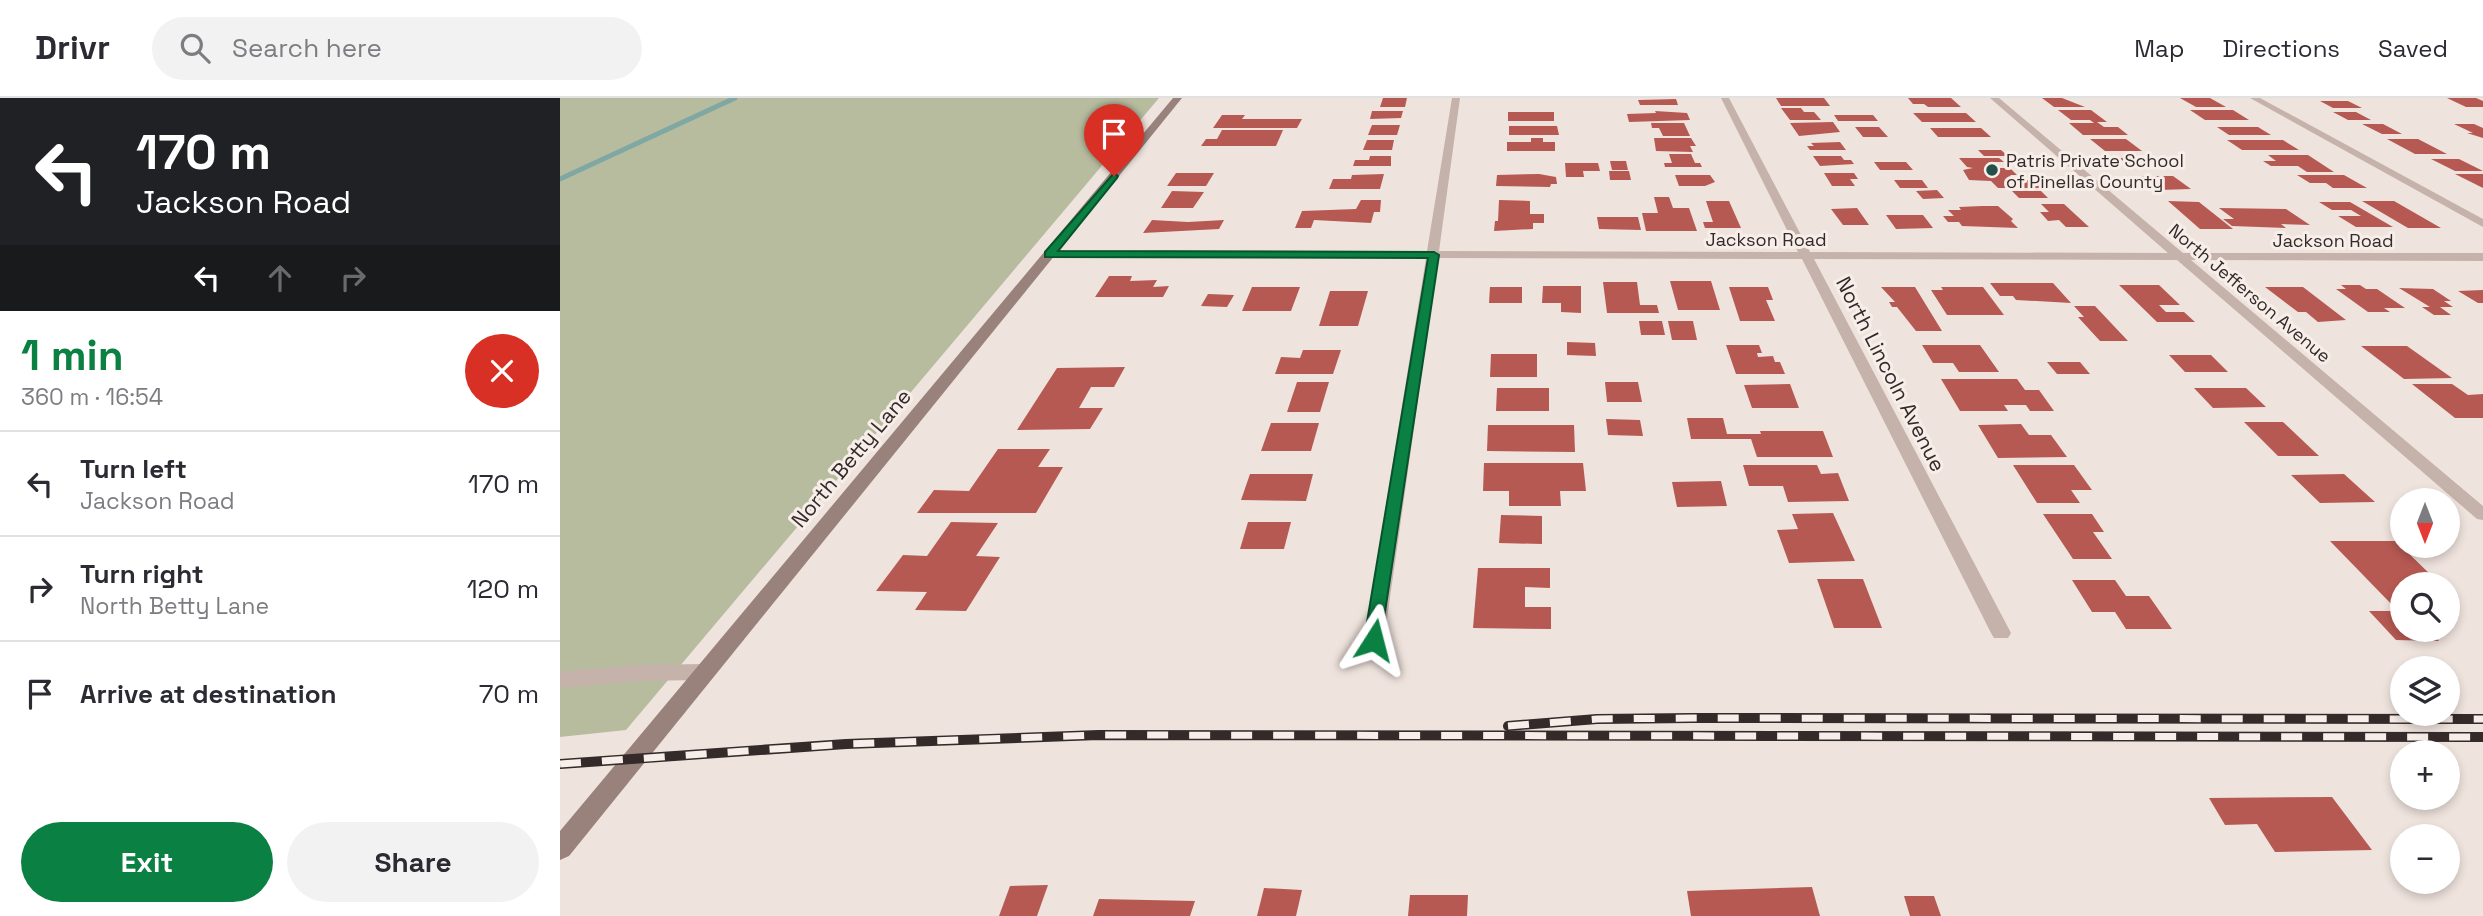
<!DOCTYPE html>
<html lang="en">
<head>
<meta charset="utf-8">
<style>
	:root { --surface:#fff; --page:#f2f2f3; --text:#2b2b33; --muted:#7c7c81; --line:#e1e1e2; --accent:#0b8043 }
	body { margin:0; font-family:"Space Grotesk",sans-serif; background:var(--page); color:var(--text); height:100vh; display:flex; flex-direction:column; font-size:26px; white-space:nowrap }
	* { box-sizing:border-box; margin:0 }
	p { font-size:23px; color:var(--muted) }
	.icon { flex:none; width:38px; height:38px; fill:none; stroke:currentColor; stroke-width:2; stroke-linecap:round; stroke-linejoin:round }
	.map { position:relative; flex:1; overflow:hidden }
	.sheet { display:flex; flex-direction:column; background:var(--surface); width:560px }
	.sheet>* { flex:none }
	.guide { background:#202124; color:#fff; overflow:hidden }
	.needle { width:46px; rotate:180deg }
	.fabs { position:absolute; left:1830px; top:390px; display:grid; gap:14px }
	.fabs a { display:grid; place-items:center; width:70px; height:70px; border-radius:50%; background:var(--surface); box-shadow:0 4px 10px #0003; font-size:35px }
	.pin { position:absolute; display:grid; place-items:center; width:60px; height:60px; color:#fff; margin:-72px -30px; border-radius:50% 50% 50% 0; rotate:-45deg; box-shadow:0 0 7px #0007 }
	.pin .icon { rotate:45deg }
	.me { position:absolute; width:77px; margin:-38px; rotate:9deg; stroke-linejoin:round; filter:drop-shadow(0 0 5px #0008) }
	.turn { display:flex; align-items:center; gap:24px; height:147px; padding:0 21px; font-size:32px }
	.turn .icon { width:91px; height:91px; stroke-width:2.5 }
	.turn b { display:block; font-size:49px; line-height:60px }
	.lanes { display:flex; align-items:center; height:66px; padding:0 21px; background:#0003; justify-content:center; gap:35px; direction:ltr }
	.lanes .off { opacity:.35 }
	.round { display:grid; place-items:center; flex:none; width:74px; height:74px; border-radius:37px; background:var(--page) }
	.headline { display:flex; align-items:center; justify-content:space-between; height:119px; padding:0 21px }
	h1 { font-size:42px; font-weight:800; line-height:52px; color:var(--accent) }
	.cta { display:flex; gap:14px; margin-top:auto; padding:14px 21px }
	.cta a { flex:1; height:80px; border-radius:42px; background:var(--accent); color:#fff; font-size:28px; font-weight:800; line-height:80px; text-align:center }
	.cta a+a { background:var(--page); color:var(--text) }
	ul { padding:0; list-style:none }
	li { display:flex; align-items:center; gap:21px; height:105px; padding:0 21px; border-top:2px solid var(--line) }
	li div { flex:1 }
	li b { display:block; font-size:26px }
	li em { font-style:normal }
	header { display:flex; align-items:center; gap:42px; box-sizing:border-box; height:98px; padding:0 35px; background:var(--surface); border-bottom:2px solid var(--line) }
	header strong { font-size:33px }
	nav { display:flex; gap:38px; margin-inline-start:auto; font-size:24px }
	.search { width:490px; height:63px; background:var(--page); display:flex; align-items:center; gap:18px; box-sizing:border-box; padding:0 24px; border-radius:38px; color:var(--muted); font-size:26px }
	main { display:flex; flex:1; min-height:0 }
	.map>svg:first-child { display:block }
	.green { fill:#b8bc9f }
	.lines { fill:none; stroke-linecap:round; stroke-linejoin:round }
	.stream { stroke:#80a8a3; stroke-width:5 }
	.building { fill:#b75953 }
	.lane { fill:#c5b2aa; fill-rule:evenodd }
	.street { fill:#c5b2aa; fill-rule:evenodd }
	.secondary { fill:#99817c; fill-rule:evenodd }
	.rail-casing { stroke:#342a29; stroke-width:10 }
	.rail { stroke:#f7eee9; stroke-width:7; stroke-dasharray:21; stroke-linecap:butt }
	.route { fill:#0b8043; stroke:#07532c; stroke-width:2 }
	.poi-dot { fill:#24504b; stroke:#f7eee9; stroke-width:2.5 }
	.labels { text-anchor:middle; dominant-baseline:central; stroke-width:6; stroke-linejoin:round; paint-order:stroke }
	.far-poi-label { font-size:18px; fill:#342a29; stroke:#f7eee9; text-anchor:start }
	.far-street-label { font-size:18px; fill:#342a29; stroke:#f7eee9 }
	.street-label { font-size:21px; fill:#342a29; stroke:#f7eee9 }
</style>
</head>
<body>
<header>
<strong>Drivr</strong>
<div class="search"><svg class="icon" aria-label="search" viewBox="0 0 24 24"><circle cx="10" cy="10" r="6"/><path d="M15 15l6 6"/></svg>Search here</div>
<nav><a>Map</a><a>Directions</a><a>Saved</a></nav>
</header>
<main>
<section class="sheet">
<div class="guide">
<div class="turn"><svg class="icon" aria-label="left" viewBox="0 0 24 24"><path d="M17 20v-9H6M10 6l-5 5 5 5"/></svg><div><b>170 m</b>Jackson Road</div></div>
<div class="lanes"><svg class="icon" aria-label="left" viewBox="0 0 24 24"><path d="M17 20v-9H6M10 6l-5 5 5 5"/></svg><svg class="icon off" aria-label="ahead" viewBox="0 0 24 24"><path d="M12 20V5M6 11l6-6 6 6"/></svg><svg class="icon off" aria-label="right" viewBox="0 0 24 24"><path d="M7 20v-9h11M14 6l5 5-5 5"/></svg></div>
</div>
<div class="headline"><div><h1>1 min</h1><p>360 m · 16:54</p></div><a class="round" style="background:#d93025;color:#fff"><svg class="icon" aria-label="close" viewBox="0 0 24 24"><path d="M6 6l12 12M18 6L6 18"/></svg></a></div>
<ul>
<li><svg class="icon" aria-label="left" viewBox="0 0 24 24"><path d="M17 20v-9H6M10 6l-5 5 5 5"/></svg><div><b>Turn left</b><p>Jackson Road</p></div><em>170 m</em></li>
<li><svg class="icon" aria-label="right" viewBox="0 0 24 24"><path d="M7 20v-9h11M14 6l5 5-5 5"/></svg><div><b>Turn right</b><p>North Betty Lane</p></div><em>120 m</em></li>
<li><svg class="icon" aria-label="arrive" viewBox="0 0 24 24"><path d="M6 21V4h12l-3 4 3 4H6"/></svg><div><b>Arrive at destination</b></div><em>70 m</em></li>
</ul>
<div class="cta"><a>Exit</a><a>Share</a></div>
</section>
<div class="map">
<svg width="1923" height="818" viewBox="0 0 1923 818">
	<rect width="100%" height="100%" fill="#efe3dd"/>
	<path class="green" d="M0 0H599L66 632 0 639Z"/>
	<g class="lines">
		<path class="stream" d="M0 81 175 0"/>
	</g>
	<g class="building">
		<path d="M823 0H847L845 9H820Z"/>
		<path d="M1216 0H1264L1270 8H1221Z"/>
		<path d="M1348 0H1391L1401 9H1368L1364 6H1353Z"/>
		<path d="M1482 0H1502L1525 9H1494Z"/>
		<path d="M1620 0H1650L1666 9H1636Z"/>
		<path d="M1887 0H1916L1923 3V9H1906Z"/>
		<path d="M1116 1 1118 7H1080L1078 2Z"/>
		<path d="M1760 3H1788L1802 10H1773Z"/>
		<path d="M1221 10H1241L1244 14H1254L1261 22H1230Z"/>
		<path d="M1498 12H1531L1547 24H1537L1544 29H1558L1568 37H1523L1509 25H1534L1530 22H1511Z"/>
		<path d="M1630 12H1673L1689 22H1645Z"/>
		<path d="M812 13H843L841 20 810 21Z"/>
		<path d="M1095 13 1127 15 1130 22 1069 24 1067 16 1096 15Z"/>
		<rect x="948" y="14" width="46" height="9"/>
		<path d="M1773 14H1796L1811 22H1788Z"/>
		<path d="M1353 15H1406L1416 24H1362Z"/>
		<path d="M662 17H685L682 21H742L737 30H653Z"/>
		<path d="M1274 17H1313L1318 23H1278Z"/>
		<path d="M1273 24 1280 34 1239 38 1230 25Z"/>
		<path d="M1091 25H1124L1130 38H1103L1099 30H1092Z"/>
		<path d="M1802 26H1823L1842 36H1822Z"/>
		<path d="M1894 26H1914L1923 30V40L1907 35H1913Z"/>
		<path d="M812 27H840L837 37H808Z"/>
		<path d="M949 28H997L999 37H949Z"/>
		<path d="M1295 29H1319L1328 39H1303Z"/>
		<path d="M1657 29H1698L1711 37H1669Z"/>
		<path d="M1370 30H1421L1431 39H1378Z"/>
		<path d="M662 32H723L716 48H641L646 41H657Z"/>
		<path d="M971 40H983V44H995V53H947V44H971Z"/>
		<path d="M1094 40H1131L1136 48H1130L1133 54 1096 53Z"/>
		<path d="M1530 41H1566L1582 53H1545Z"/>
		<path d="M1827 41H1858L1887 56H1855Z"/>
		<path d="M807 42H834L832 52H803Z"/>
		<path d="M1667 42H1723L1739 52H1682Z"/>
		<path d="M1280 44 1286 52H1250L1247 48H1254L1251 45Z"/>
		<path d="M1418 52H1441L1448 58H1424Z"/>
		<path d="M1109 56H1131L1135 65H1140L1142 69H1105L1104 65H1112Z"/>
		<path d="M1708 57H1748L1774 74H1747L1738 68H1711L1703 63H1716Z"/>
		<path d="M810 58H831V68H793L795 62H809Z"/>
		<path d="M1253 58H1281L1284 62H1291L1294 66 1260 68Z"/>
		<path d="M1399 60H1439L1444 64H1431L1437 70H1450L1457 77H1450L1454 82H1480L1488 90H1438L1431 83 1409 82 1403 72 1413 70 1407 69Z"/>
		<path d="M1559 60H1585L1597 68H1570Z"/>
		<path d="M1871 61H1899L1923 73H1895Z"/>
		<path d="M1050 63H1066L1068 72H1052Z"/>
		<path d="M1314 64H1346L1353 72H1320Z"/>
		<path d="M1005 65H1038L1040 73H1023L1024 79H1006Z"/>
		<path d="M1049 73H1069L1071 82H1050Z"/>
		<path d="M616 75H654L646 88H607Z"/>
		<path d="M1264 75H1294L1298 81H1290L1295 88H1272Z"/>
		<path d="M824 76 820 91H769L773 81H791L792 77Z"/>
		<path d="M979 76 996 79 997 86H991L990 89 936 88 937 77Z"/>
		<path d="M1895 76H1923V90Z"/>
		<path d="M1115 77H1150L1155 84 1145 88H1119Z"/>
		<path d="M1737 77H1784L1807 90H1773L1766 85H1750Z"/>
		<path d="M1582 78H1613L1631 91 1599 92Z"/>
		<path d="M1334 82H1362L1368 90H1340Z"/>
		<path d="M1377 92 1384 100 1363 101 1356 93Z"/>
		<path d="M612 93 644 94 633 110H601Z"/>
		<path d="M1452 93H1481L1488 100H1459Z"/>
		<path d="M1094 99H1109L1113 110H1129L1137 133H1086L1082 115H1098Z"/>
		<path d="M801 102H821L820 114H814L811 125 754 122 751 130H735L742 113 796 111Z"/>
		<path d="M939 102 970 103V116H984V125H973V131L934 133 935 123H938Z"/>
		<path d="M1146 103H1169L1181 130H1145L1143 124H1153Z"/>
		<path d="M1608 103 1639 104 1673 131H1640Z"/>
		<path d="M1802 103H1834L1881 130H1848Z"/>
		<path d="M1759 104H1790L1833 129H1796L1778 118H1801L1791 112H1772Z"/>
		<path d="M1481 106H1504L1529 129H1506L1499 122 1488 123 1480 114H1489Z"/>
		<path d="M1422 108H1438L1453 121 1451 123 1458 130 1402 128 1399 124H1388L1383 118H1394L1388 112H1401L1399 109Z"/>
		<path d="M1297 110 1309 127H1283L1271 111Z"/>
		<path d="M1659 110 1726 111 1750 127 1721 126 1726 130 1672 128 1663 121H1674Z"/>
		<path d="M1326 117H1363L1373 130 1336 131Z"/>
		<path d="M1037 119H1078L1081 132 1039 131Z"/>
		<path d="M592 122 628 124 664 122 659 131 583 135Z"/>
		<path d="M549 178H572L570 183 597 182 593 189 609 188 603 199H535Z"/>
		<path d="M1110 183H1151L1160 212H1118Z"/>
		<path d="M1043 184H1077L1080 207H1097L1099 215H1047Z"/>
		<path d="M1430 185H1493L1511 205 1456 202 1453 198H1440Z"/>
		<path d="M1559 187H1599L1620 207H1599L1606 214H1624L1635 224H1597Z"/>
		<path d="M1781 187H1800L1806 191H1817L1845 210H1824L1830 214H1808L1776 191H1786Z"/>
		<path d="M983 188H1021V215L1001 214V205H982Z"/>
		<path d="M692 189H740L731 213H682Z"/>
		<path d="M930 189H962V205H929Z"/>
		<path d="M1169 189H1208L1213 202H1206L1215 223H1180Z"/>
		<path d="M1321 189H1355L1382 233H1356L1337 209H1332L1329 204H1335Z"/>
		<path d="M1381 189H1423L1444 217H1387L1371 192H1383Z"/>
		<path d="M1705 189H1743L1786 222 1758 224 1746 214H1738Z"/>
		<path d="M1839 190 1873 191 1891 203H1884L1893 209H1880L1891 217H1874L1862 209H1870Z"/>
		<path d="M1923 192V205H1918L1898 193Z"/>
		<path d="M770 193H808L798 228H759Z"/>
		<path d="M648 196 674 197 667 209 641 208Z"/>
		<path d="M1514 208H1535L1568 243H1540L1518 219H1524Z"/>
		<path d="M1079 223H1102L1105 237H1081Z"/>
		<path d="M1108 223H1133L1137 242H1112Z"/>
		<path d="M1007 244 1035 245 1036 258 1007 257Z"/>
		<path d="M1166 247H1199L1202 255H1197L1198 259 1213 258 1215 264H1220L1225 276H1176Z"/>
		<path d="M1362 247H1420L1439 274H1399L1393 265H1373Z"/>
		<path d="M1801 248H1847L1892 280 1844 281Z"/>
		<path d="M743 252H781L773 276H715L721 259 740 260Z"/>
		<path d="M931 256H977V279H930Z"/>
		<path d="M1609 257H1651L1668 274H1625Z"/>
		<path d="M1487 264H1520L1530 276H1497Z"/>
		<path d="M565 269 554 289H531L519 310H543L530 331 457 332 497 270Z"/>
		<path d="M1381 281H1457L1465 292H1479L1494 313H1470L1466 307H1444L1448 313H1400Z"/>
		<path d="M737 284H769L760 314H727Z"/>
		<path d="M1045 284H1078L1082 304H1047Z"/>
		<path d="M1230 286 1239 310H1192L1184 287Z"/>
		<path d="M1852 286H1892L1908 297 1923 296V320H1895Z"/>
		<path d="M937 290H989V313H936Z"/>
		<path d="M1634 290H1686L1706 309 1653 310Z"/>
		<path d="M1127 320H1163L1167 336H1201L1200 333H1263L1273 359H1197L1191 341H1131Z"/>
		<path d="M1046 321 1080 322 1083 338 1048 337Z"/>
		<path d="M1684 324H1723L1759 358H1718Z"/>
		<path d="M711 325H759L751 353H701Z"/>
		<path d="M1461 326 1469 337H1491L1507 359 1438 360 1418 327Z"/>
		<path d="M928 327H1014L1015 354 927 353Z"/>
		<path d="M438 351H490L478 369H503L476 415H357L374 392 409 393Z"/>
		<path d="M924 365H1023L1026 393H1000L1001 408H949V393H923Z"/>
		<path d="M1183 367H1257L1261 376 1278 375 1289 403 1228 404 1223 388H1189Z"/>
		<path d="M1453 367H1514L1532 392H1511L1520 405H1477Z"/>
		<path d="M690 376H753L746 403 681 402Z"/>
		<path d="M1784 376 1815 404 1760 405 1731 377Z"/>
		<path d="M1161 383 1167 408 1117 409 1112 384Z"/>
		<path d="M1273 415 1295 463 1229 465 1217 432 1238 431 1232 416Z"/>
		<path d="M1483 416H1532L1544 434H1533L1552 461H1513Z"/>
		<path d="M941 417 982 418V446L939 445Z"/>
		<path d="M391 424 438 425 416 458 440 459 406 513 355 512 367 494 316 493 343 457 367 458Z"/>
		<path d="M688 424H731L724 451H680Z"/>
		<path d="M1770 443H1836L1877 483H1865L1868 486H1843V532H1869L1879 543 1836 542 1809 513H1838Z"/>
		<path d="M918 470H990V490L965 489V509H991V531L913 530Z"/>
		<path d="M1257 481H1303L1322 530H1274Z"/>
		<path d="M1512 482H1555L1566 498H1589L1612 531H1566L1555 514H1532Z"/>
		<path d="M1772 699 1812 752 1715 754 1697 726 1665 727 1649 700Z"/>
		<path d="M488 787 477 818H439L450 788Z"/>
		<path d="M1252 789 1260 818H1131L1127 793Z"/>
		<path d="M704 790 742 792 736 818H697Z"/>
		<path d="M850 797H908L907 818H848Z"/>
		<path d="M1344 798H1374L1381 818H1350Z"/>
		<path d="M539 801 635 803 630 818H533Z"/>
	</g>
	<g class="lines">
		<path class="lane" d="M144 566 151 569 155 574 151 579 144 582 76 583 0 590V574L76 567Z"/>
		<g class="street">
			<path d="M892 0H900L879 153 1238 154 1161 0H1169L1250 154 1608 155 1430 0H1439L1623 155H1923V163L1631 162 1923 408V422L1917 421 1617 162 1254 161 1451 535 1448 540H1434L1431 535 1242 161 878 160 824 542 821 547H807L804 542 866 160H489L483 156 489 152 867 153Z"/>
			<path d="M1690 0H1700L1923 121V129Z"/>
		</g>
		<path class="secondary" d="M613 0H622L9 758 0 762V733Z"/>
		<g class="rail-casing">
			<g id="rail">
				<path d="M948 628 1037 621 1132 620 1923 621"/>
				<path d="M0 666 286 646 539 637 1923 639"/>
			</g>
		</g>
		<use href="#rail" class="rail"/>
	</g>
	<path class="route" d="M554 75 558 78 557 80 498 153 874 154 879 157 820 547H807L804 542 868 160 485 159V154Z"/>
	<circle class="poi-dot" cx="1432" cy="72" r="7"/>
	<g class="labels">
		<g class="far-poi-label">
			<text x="1446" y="62">Patris Private School<tspan x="1446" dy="21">of Pinellas County</tspan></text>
		</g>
		<g class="far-street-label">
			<text x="1206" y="141">Jackson Road</text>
			<text x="1773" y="142">Jackson Road</text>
			<text transform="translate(1690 195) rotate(40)">North Jefferson Avenue</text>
		</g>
		<g class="street-label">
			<text transform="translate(1331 276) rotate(63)">North Lincoln Avenue</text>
			<text transform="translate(291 360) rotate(-50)">North Betty Lane</text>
		</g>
	</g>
</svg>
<div class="fabs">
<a><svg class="needle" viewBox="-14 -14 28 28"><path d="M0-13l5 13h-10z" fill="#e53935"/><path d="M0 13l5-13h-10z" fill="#7c7c81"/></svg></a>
<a><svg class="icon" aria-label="search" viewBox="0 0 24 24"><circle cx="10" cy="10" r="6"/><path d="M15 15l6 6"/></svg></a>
<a><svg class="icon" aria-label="layers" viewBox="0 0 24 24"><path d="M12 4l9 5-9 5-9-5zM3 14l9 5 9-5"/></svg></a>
<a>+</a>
<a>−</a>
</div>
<div class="pin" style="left:554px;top:78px;background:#d93025"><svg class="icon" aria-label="arrive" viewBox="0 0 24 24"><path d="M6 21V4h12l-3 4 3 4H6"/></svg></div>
<svg class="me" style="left:814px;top:542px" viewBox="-20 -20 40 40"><path d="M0-17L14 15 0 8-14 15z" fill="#0b8043" stroke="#fff" stroke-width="4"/></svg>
</div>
</main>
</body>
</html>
